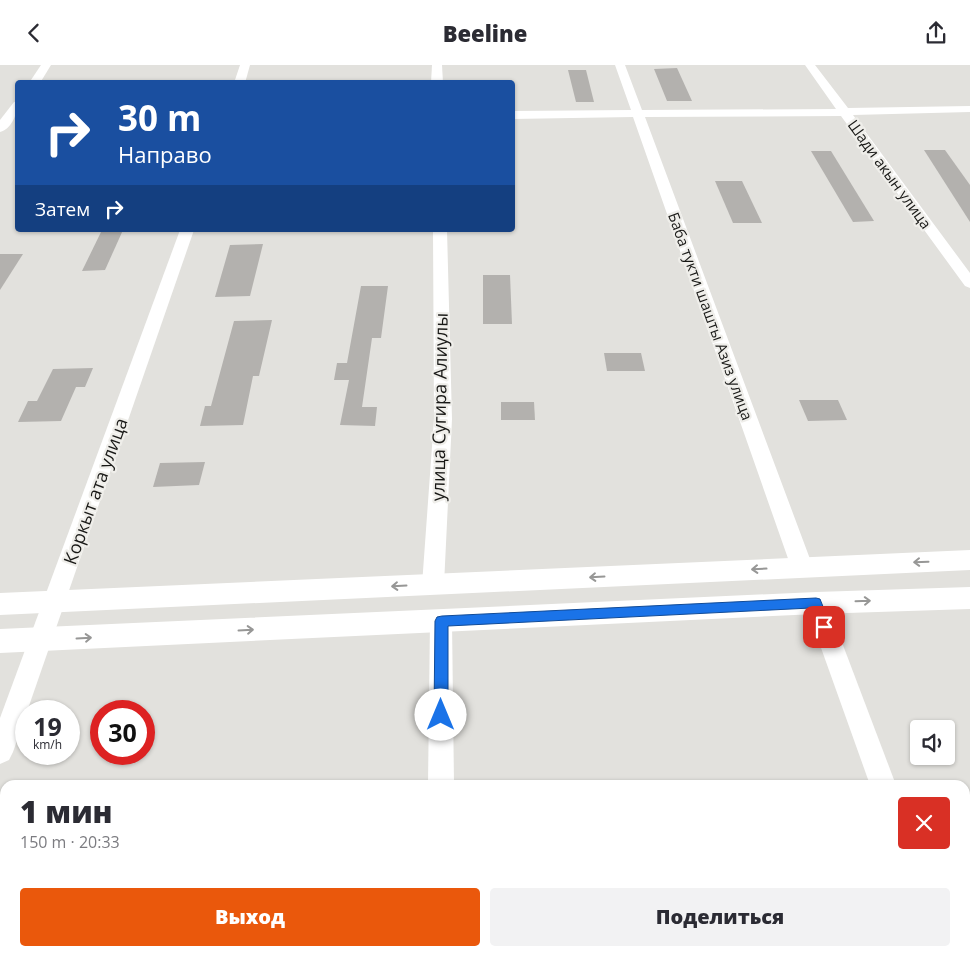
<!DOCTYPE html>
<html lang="ru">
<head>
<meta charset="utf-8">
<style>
	:root { --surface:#fff; --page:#f2f2f3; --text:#2b2b33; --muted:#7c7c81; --accent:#ea580c }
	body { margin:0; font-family:"Open Sans",sans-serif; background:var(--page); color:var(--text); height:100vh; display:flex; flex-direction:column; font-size:19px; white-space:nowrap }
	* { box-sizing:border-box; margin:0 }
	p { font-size:16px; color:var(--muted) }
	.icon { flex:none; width:28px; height:28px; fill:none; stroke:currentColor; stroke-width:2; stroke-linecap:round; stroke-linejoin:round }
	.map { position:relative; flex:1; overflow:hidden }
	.details { position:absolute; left:0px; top:715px; width:970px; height:176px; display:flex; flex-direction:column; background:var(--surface); border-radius:15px 15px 0 0; box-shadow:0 1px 4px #0004 }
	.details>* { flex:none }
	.guide { position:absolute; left:15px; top:15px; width:500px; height:152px; border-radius:5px; box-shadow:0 1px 4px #0004; background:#1a4fa0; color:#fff; overflow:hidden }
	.tools { position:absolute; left:910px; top:655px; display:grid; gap:10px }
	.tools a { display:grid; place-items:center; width:45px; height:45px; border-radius:5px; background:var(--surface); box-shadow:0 1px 4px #0004; font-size:25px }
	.speed { position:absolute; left:15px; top:635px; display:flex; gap:10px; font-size:25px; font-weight:700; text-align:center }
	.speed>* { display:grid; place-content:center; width:65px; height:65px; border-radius:50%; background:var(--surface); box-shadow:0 1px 4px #0004; line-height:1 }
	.speed small { font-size:12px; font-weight:400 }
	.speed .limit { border:8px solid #d22; background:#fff; color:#111 }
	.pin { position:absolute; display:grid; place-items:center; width:42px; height:42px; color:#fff; margin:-21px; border-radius:10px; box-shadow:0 2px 8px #0006 }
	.me { position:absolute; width:55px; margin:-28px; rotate:0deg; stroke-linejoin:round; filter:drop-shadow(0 0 4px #0008) }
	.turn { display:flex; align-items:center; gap:18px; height:105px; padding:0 20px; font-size:22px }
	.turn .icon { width:65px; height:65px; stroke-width:2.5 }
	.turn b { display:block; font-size:35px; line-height:42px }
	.then { display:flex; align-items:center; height:48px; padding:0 20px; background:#0003; gap:10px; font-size:19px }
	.round { display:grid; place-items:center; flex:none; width:52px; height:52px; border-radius:5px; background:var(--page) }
	.head { display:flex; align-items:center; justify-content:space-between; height:85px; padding:0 20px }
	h1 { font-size:30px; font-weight:800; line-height:38px }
	.button { display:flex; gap:10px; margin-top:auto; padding:10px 20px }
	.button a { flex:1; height:58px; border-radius:5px; background:var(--accent); color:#fff; font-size:20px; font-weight:800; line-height:58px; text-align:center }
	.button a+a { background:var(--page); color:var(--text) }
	header { display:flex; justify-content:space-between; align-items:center; height:65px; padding:0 20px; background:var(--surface); font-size:22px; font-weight:800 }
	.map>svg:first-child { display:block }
	.building { fill:#b3b1ae }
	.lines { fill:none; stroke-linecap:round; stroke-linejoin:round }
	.minor { fill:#fff; fill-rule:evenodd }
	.tertiary { fill:#fff; fill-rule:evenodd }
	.oneway { stroke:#979796 }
	.route { fill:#1a73e8; stroke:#114b97 }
	.labels { text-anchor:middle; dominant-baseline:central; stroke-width:4.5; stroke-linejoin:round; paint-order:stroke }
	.far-street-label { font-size:15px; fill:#181816; stroke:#efeeea }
	.street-label { font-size:18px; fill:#181816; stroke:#efeeea }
</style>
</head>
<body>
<header><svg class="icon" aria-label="back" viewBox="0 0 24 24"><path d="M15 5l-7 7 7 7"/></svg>Beeline<svg class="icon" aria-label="share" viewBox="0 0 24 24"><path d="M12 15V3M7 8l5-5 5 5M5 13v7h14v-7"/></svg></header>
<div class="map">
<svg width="970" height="891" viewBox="0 0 970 891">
	<rect width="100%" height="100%" fill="#e2e1dd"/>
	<g class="building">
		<path d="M677 3 692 36H667L654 4Z"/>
		<path d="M568 5H586L594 37H576Z"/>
		<path d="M924 85H945L970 120V157Z"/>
		<path d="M811 86H831L874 156 853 157Z"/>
		<path d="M715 116H742L762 158H733Z"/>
		<path d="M102 165H123L105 205 82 206Z"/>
		<path d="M263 179 250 231 215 232 230 180Z"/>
		<path d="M0 189H23L0 225Z"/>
		<path d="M483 210H510L512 259H483Z"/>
		<path d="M361 221H388L381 273H372L362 342H377L375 361 340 360 349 315H334L337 298H347Z"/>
		<path d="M272 255 259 311H253L243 360 200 361 205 341H211L234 256Z"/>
		<path d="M604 288H641L645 306H607Z"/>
		<path d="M93 303 85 322H76L61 356 18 357 28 336H37L53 304Z"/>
		<path d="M799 335H838L847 355 808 356Z"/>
		<path d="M501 337H534L535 355H501Z"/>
		<path d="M205 397 199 420 153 422 160 398Z"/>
	</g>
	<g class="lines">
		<g class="minor">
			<path d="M41 0H51L40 18H29Z"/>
			<path d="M240 0H250L245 18H234Z"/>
			<path d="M432 0H442L443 18H431Z"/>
			<path d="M615 0H625L642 45 836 44 805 0H815L848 43 970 41V47L853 50 970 208V223L965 221 841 51 645 52 813 502 809 508 802 510 795 508 791 502 633 52 512 54V46L631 45Z"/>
			<path d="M18 36C18 47 12 64 0 67V55L14 37Z"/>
			<path d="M180 165H194L13 687 9 695 0 699V653Z"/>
			<path d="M433 165H447L452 354 444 520 441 526 433 529 425 526 422 520 434 354Z"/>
			<path d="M816 529 824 532 827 538 896 720H870L805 538 808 532Z"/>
			<path d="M441 547 449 549 452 556 454 720H428L430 556 433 549Z"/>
			<rect x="425" y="886" width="30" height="5"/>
			<path d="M930 886H960L962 891H932Z"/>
		</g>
		<g class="tertiary">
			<path d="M970 485V505L0 550V528Z"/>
			<path d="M970 522V544L816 549 0 588V564L816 527Z"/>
		</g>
	</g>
	<defs><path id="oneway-shaft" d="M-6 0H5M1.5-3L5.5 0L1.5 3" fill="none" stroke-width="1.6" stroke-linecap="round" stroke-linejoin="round" transform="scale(1.25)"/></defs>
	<g class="oneway">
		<use href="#oneway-shaft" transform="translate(921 497) rotate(178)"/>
		<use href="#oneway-shaft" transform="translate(759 504) rotate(177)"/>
		<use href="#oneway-shaft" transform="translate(597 512) rotate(177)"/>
		<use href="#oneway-shaft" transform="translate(399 521) rotate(177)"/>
		<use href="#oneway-shaft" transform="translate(863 536) rotate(-2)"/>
		<use href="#oneway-shaft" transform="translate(246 565) rotate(-3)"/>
		<use href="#oneway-shaft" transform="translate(84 573) rotate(-3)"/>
	</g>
	<path class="route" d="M816 533 820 534 831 562 829 566 824 567 820 566 811 543 448 561V650L446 654 441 656 436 654 434 650 435 556 437 552 442 551Z"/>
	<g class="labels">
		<g class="far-street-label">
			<text transform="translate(890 109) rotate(54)">Шади акын улица</text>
			<text transform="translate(711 251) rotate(70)">Баба тукти шашты Азиз улица</text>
		</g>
		<g class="street-label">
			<text transform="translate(439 342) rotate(-89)">улица Сугира Алиулы</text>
			<text transform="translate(95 426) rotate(-70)">Коркыт ата улица</text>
		</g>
	</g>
</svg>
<div class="tools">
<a><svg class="icon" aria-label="sound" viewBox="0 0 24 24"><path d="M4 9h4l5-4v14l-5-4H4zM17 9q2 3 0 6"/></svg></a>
</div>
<div class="speed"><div>19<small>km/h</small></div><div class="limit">30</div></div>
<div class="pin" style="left:824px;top:562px;background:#d93025"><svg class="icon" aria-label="arrive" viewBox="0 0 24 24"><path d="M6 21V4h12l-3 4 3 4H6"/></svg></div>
<svg class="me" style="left:441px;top:650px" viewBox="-20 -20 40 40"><circle r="19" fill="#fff"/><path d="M0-13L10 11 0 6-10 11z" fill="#1a73e8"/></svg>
<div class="guide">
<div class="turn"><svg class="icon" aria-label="right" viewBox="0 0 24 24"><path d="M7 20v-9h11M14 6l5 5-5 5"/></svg><div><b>30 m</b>Направо</div></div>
<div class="then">Затем<svg class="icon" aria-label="right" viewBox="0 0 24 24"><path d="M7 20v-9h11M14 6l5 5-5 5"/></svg></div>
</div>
<section class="details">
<div class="head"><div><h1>1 мин</h1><p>150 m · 20:33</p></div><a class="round" style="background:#d93025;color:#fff"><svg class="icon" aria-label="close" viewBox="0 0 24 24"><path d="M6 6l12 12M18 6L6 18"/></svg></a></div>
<div class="button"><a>Выход</a><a>Поделиться</a></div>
</section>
</div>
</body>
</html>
